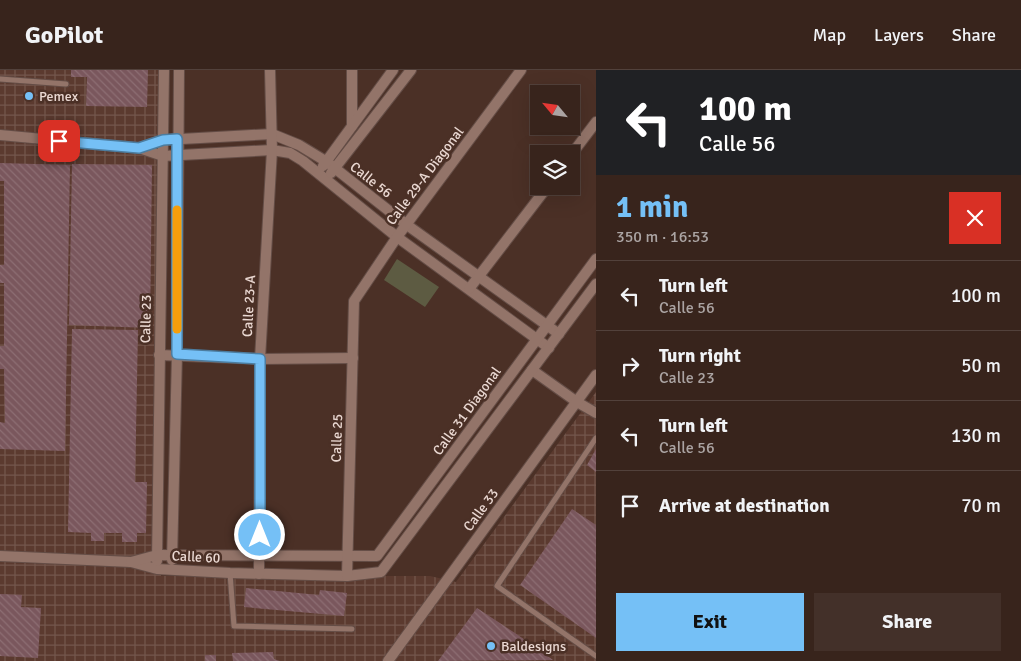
<!DOCTYPE html>
<html lang="en">
<head>
<meta charset="utf-8">
<style>
	:root { --surface:#38241c; --page:#433029; --text:#f1f3f6; --muted:#aba4a3; --line:#52413b; --accent:#75c0f6 }
	body { margin:0; font-family:Signika,sans-serif; background:var(--page); color:var(--text); height:100vh; display:flex; flex-direction:column; font-size:19px; white-space:nowrap }
	* { box-sizing:border-box; margin:0 }
	p { font-size:16px; color:var(--muted) }
	.icon { flex:none; width:28px; height:28px; fill:none; stroke:currentColor; stroke-width:2; stroke-linecap:round; stroke-linejoin:round }
	.map { position:relative; flex:1; overflow:hidden }
	.drawer { display:flex; flex-direction:column; background:var(--surface); width:425px }
	.drawer>* { flex:none }
	.hud { background:#202124; color:#fff; overflow:hidden }
	.needle { width:32px; rotate:299deg }
	.fabs { position:absolute; left:530px; top:15px; display:grid; gap:10px }
	.fabs a { display:grid; place-items:center; width:50px; height:50px; border-radius:0px; background:var(--surface); box-shadow:0 5px 20px #0002,0 0 0 1px var(--line); font-size:25px }
	.pin { position:absolute; display:grid; place-items:center; width:42px; height:42px; color:#fff; margin:-21px; border-radius:10px; box-shadow:0 2px 8px #0006 }
	.me { position:absolute; width:55px; margin:-28px; rotate:0deg; stroke-linejoin:round; filter:drop-shadow(0 0 4px #0008) }
	.turn { display:flex; align-items:center; gap:18px; height:105px; padding:0 20px; font-size:22px }
	.turn .icon { width:65px; height:65px; stroke-width:2.5 }
	.turn b { display:block; font-size:35px; line-height:42px }
	.round { display:grid; place-items:center; flex:none; width:52px; height:52px; border-radius:0px; background:var(--page) }
	.summary { display:flex; align-items:center; justify-content:space-between; height:85px; padding:0 20px }
	h1 { font-size:30px; font-weight:700; line-height:38px; color:var(--accent) }
	.action { display:flex; gap:10px; margin-top:auto; padding:10px 20px }
	.action a { flex:1; height:58px; border-radius:0px; background:var(--accent); color:#111; font-size:20px; font-weight:700; line-height:58px; text-align:center }
	.action a+a { background:var(--page); color:var(--text) }
	ul { padding:0; list-style:none }
	li { display:flex; align-items:center; gap:15px; height:70px; padding:0 20px; border-top:1px solid var(--line) }
	li div { flex:1 }
	li b { display:block; font-size:19px }
	li em { font-style:normal }
	header { display:flex; align-items:center; gap:30px; box-sizing:border-box; height:70px; padding:0 25px; background:var(--surface); border-bottom:1px solid var(--line) }
	header strong { font-size:24px }
	nav { display:flex; gap:28px; margin-inline-start:auto; font-size:18px }
	main { display:flex; flex:1; min-height:0 }
	.map>svg:first-child { display:block }
	.industrial { fill:url(#industrial-grid) }
	.pitch { fill:#5d5b42 }
	.building { fill:url(#building-back-hatch) }
	.lines { fill:none; stroke-linecap:round; stroke-linejoin:round }
	.service-casing { stroke:#644d46; stroke-width:7 }
	.minor-casing { stroke:#644d46; stroke-width:12 }
	.service { stroke:#937469; stroke-width:5 }
	.minor { stroke:#937469; stroke-width:10 }
	.route-casing { stroke:#4c7da0; stroke-width:12 }
	.route { stroke:#75c0f6; stroke-width:9 }
	.slow { stroke:#f59e0b; stroke-width:9 }
	.poi-dot { fill:#75c0f6; stroke:#4b3026; stroke-width:2 }
	.labels { text-anchor:middle; dominant-baseline:central; stroke-width:5; stroke-linejoin:round; paint-order:stroke }
	.poi-label { font-size:14px; fill:#ead8d2; stroke:#4b3026; text-anchor:start }
	.street-label { font-size:14px; fill:#ead8d2; stroke:#4b3026 }
</style>
</head>
<body>
<header>
<strong>GoPilot</strong>
<nav><a>Map</a><a>Layers</a><a>Share</a></nav>
</header>
<main>
<div class="map">
<svg width="596" height="591" viewBox="0 0 596 591">
	<defs>
		<pattern id="industrial-grid" width="8" height="8" patternUnits="userSpaceOnUse" patternTransform="scale(1.25)"><rect width="8" height="8" fill="#5b3a2f"/><path d="M0 4h8M4 0v8" fill="none" stroke="#73564c"/></pattern>
		<pattern id="building-back-hatch" width="6" height="6" patternUnits="userSpaceOnUse" patternTransform="scale(1.25)"><rect width="6" height="6" fill="#7a575d"/><path d="M-1 5l2 2M0 0l6 6M5-1l2 2" fill="none" stroke="#8d6e73"/></pattern>
	</defs>
	<rect width="100%" height="100%" fill="#4b3026"/>
	<path class="industrial" d="M0 0H161V506H430L456 512 596 322V591H0Z"/>
	<path class="pitch" d="M397 189 439 217 425 237 384 210Z"/>
	<g class="building">
		<path d="M71 0H148L147 37 86 36 87 7H71Z"/>
		<path d="M0 93 70 95 65 381 0 379V352L5 353 4 299H0V276H4V213H0V195H4V111H0Z"/>
		<path d="M72 94 152 95 150 258 69 255Z"/>
		<path d="M72 259 138 260 135 412H147L146 463H137V472H122V463H104V471H91V463L68 462Z"/>
		<path d="M596 379V402L587 395Z"/>
		<path d="M572 439 596 455V568L520 515Z"/>
		<path d="M246 518 319 525 320 520 347 523 344 546 244 537Z"/>
		<path d="M0 524 22 525 21 537 41 538 38 588 0 586Z"/>
		<path d="M477 538 515 563 553 590 438 591Z"/>
		<path d="M273 582 274 589 280 591H233L232 583Z"/>
		<rect x="205" y="585" width="11" height="6"/>
	</g>
	<g class="lines">
		<g class="service-casing">
			<g id="service">
				<path d="M0 9 66 14"/>
				<path d="M596 368 497 516 596 586"/>
				<path d="M230 503 234 556 352 559"/>
			</g>
		</g>
		<g class="minor-casing">
			<g id="minor">
				<path d="M352 0V56"/>
				<path d="M0 65 139 78 163 86 272 80 290 83 303 91 397 167 549 278"/>
				<path d="M139 78 163 70 272 64 299 75 327 92 407 155 559 264"/>
				<path d="M571 85 596 52"/>
				<path d="M323 96 393 0"/>
				<path d="M331 103 411 0"/>
				<path d="M469 219 548 116"/>
				<path d="M159 285 260 289 353 288"/>
				<path d="M532 300 577 332 596 343"/>
				<path d="M0 486 131 492 157 499 230 503 347 506 381 502 596 214"/>
				<path d="M172 490 177 284 179 0"/>
				<path d="M157 491 164 0"/>
				<path d="M131 492 157 485 377 486 596 189"/>
				<path d="M259 504 260 289 272 80 270 0"/>
				<path d="M347 506 354 231 397 167 521 0"/>
				<path d="M388 591 596 305"/>
			</g>
		</g>
		<use href="#service" class="service"/>
		<use href="#minor" class="minor"/>
	</g>
	<g class="lines">
		<g class="route-casing">
			<path id="route" d="M59 71 139 78 163 70 177 69V284L260 289V465"/>
		</g>
		<use href="#route" class="route"/>
		<path class="slow" d="M177 140V259"/>
	</g>
	<g class="poi-dot">
		<circle cx="29" cy="26" r="5"/>
		<circle cx="491" cy="576" r="5"/>
	</g>
	<g class="labels">
		<g class="poi-label">
			<text x="39" y="26">Pemex</text>
			<text x="501" y="576">Baldesigns</text>
		</g>
		<g class="street-label">
			<text transform="translate(425 106) rotate(-53)">Calle 29-A Diagonal</text>
			<text transform="translate(371 110) rotate(38)">Calle 56</text>
			<text transform="translate(249 236) rotate(-87)">Calle 23-A</text>
			<text transform="translate(146 249) rotate(-89)">Calle 23</text>
			<text transform="translate(467 341) rotate(-54)">Calle 31 Diagonal</text>
			<text transform="translate(337 368) rotate(-88)">Calle 25</text>
			<text transform="translate(481 440) rotate(-54)">Calle 33</text>
			<text transform="translate(196 487) rotate(3)">Calle 60</text>
		</g>
	</g>
</svg>
<div class="fabs">
<a><svg class="needle" viewBox="-14 -14 28 28"><path d="M0-13l5 13h-10z" fill="#e53935"/><path d="M0 13l5-13h-10z" fill="#aba4a3"/></svg></a>
<a><svg class="icon" aria-label="layers" viewBox="0 0 24 24"><path d="M12 4l9 5-9 5-9-5zM3 14l9 5 9-5"/></svg></a>
</div>
<div class="pin" style="left:59px;top:71px;background:#d93025"><svg class="icon" aria-label="arrive" viewBox="0 0 24 24"><path d="M6 21V4h12l-3 4 3 4H6"/></svg></div>
<svg class="me" style="left:260px;top:465px" viewBox="-20 -20 40 40"><circle r="17" fill="#75c0f6" stroke="#fff" stroke-width="3"/><path d="M0-11L8 9 0 5-8 9z" fill="#fff"/></svg>
</div>
<section class="drawer">
<div class="hud">
<div class="turn"><svg class="icon" aria-label="left" viewBox="0 0 24 24"><path d="M17 20v-9H6M10 6l-5 5 5 5"/></svg><div><b>100 m</b>Calle 56</div></div>
</div>
<div class="summary"><div><h1>1 min</h1><p>350 m · 16:53</p></div><a class="round" style="background:#d93025;color:#fff"><svg class="icon" aria-label="close" viewBox="0 0 24 24"><path d="M6 6l12 12M18 6L6 18"/></svg></a></div>
<ul>
<li><svg class="icon" aria-label="left" viewBox="0 0 24 24"><path d="M17 20v-9H6M10 6l-5 5 5 5"/></svg><div><b>Turn left</b><p>Calle 56</p></div><em>100 m</em></li>
<li><svg class="icon" aria-label="right" viewBox="0 0 24 24"><path d="M7 20v-9h11M14 6l5 5-5 5"/></svg><div><b>Turn right</b><p>Calle 23</p></div><em>50 m</em></li>
<li><svg class="icon" aria-label="left" viewBox="0 0 24 24"><path d="M17 20v-9H6M10 6l-5 5 5 5"/></svg><div><b>Turn left</b><p>Calle 56</p></div><em>130 m</em></li>
<li><svg class="icon" aria-label="arrive" viewBox="0 0 24 24"><path d="M6 21V4h12l-3 4 3 4H6"/></svg><div><b>Arrive at destination</b></div><em>70 m</em></li>
</ul>
<div class="action"><a>Exit</a><a>Share</a></div>
</section>
</main>
</body>
</html>
